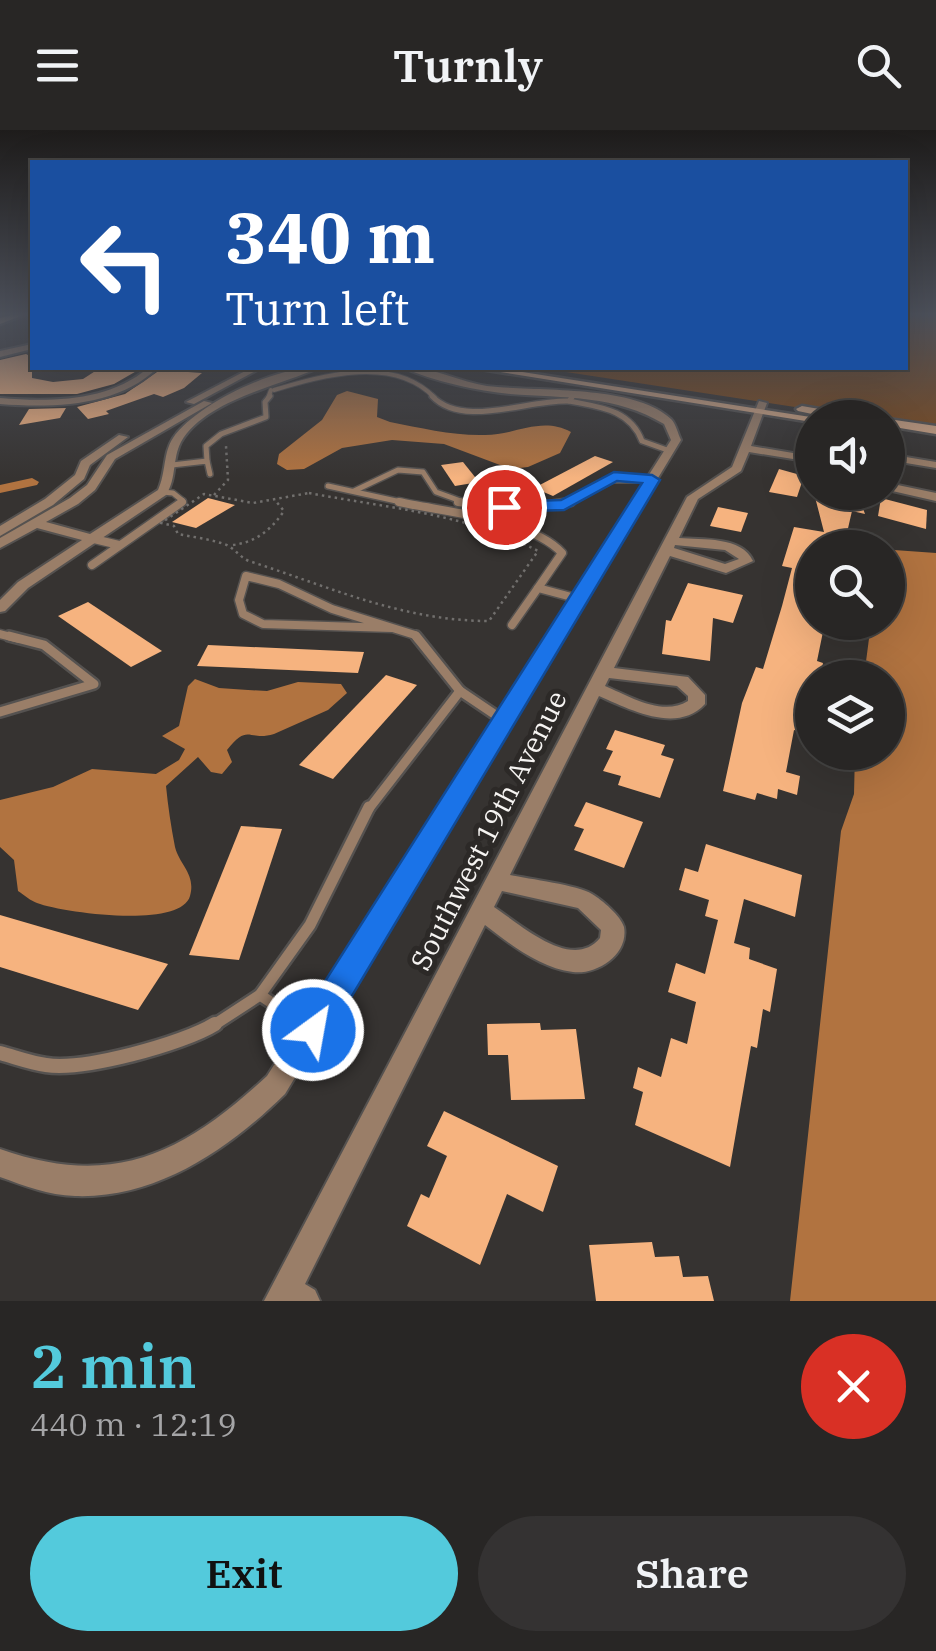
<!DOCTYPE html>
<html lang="en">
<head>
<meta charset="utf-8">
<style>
	:root { --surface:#282625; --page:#343232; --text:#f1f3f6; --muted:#a5a5a7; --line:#444342; --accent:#53cadc }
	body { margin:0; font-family:"IBM Plex Serif",serif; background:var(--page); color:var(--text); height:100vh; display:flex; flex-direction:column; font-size:38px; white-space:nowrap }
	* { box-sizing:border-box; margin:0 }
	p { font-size:32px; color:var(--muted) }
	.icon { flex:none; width:55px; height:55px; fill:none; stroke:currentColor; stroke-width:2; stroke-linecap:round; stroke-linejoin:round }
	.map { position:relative; height:1171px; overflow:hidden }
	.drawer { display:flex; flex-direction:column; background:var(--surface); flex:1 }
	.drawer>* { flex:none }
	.banner { position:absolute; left:30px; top:30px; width:878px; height:210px; border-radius:0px; box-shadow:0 10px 40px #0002,0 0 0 2px var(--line); background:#1a4fa0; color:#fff; overflow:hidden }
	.controls { position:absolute; left:795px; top:270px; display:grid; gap:20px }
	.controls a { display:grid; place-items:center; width:110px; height:110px; border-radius:50%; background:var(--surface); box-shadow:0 10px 40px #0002,0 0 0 2px var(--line); font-size:50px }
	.pin { position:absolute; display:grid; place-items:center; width:85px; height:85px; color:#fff; margin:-42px; border:5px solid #fff; border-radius:50%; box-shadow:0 2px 10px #0007 }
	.me { position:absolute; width:110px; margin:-55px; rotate:32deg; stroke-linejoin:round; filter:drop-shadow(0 0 8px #0008) }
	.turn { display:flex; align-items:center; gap:35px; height:210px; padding:0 30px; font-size:45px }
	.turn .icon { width:130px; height:130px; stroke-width:2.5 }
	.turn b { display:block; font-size:70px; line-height:85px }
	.round { display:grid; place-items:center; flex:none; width:105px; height:105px; border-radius:52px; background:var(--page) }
	.overview { display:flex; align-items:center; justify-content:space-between; height:170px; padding:0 30px }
	h1 { font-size:60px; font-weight:600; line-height:75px; color:var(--accent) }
	.button { display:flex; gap:20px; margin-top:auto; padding:20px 30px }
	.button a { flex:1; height:115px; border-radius:60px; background:var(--accent); color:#111; font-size:40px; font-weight:600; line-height:115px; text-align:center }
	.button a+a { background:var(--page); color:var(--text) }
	header { display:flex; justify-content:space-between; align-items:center; height:130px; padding:0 30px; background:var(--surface); font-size:45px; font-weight:600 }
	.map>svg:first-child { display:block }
	.green { fill:#804918 }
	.water { fill:#b17340 }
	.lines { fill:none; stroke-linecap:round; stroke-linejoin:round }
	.canal { fill:#b17340; fill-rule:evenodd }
	.building { fill:#f6b37f }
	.lane-far5-casing { stroke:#555250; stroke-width:6 }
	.lane-far4-casing { stroke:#555250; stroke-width:8 }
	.lane-far3-casing { stroke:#555250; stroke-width:11 }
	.lane-far2-casing { stroke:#555250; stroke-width:14 }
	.lane-far1-casing { stroke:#555250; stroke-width:16 }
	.lane-casing { stroke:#555250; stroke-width:19 }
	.street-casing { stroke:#555250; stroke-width:4 }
	.secondary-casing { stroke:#555250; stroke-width:5 }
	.path { stroke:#716f6d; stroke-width:2.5; stroke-dasharray:2.5 4; stroke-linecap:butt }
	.lane-far5 { stroke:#9a7e68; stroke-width:4 }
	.lane-far4 { stroke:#9a7e68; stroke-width:5 }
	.lane-far3 { stroke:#9a7e68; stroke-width:8 }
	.lane-far2 { stroke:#9a7e68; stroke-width:9 }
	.lane-far1 { stroke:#9a7e68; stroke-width:11 }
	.lane { stroke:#9a7e68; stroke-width:14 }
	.street { fill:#9a7e68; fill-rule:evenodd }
	.secondary { fill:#d3a785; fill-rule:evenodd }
	.route { fill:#1a73e8; stroke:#114b97; stroke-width:2.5 }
	.labels { text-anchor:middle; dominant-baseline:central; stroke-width:10; stroke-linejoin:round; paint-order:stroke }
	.street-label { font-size:28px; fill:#f6f4f2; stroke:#2c2927 }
</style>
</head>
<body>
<header><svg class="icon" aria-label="menu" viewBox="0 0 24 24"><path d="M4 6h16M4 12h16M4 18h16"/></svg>Turnly<svg class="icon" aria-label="search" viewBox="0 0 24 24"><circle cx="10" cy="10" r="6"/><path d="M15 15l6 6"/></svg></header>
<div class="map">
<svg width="936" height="1171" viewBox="0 0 936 1171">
	<rect width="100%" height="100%" fill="#363331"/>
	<path class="green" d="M905 184H936V299L888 292V288L861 287 540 238H905Z"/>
	<g class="water">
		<path d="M347 261 378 269 377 287 390 292C421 298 454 306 485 305 516 305 541 286 571 302L560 323 528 337 511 339 444 314 392 310 342 318 304 339 287 340 277 334 279 324 322 290 337 265Z"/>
		<path d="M894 420 936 423V1171H790L841 701 854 664 855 623 888 622V548L864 547 871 493 888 492V424Z"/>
		<path d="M195 549 219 558 248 560 267 561 298 552 341 554 347 563 328 580 274 604C248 612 249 592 227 620L232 632 222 644 211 642 198 627 166 656C168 676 171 697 175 717 180 736 196 744 190 766 181 799 64 783 37 773 31 771 24 765 18 761L14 730 0 717V670L53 657 92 639 156 644 179 630 185 619 162 606 179 596 188 556Z"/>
	</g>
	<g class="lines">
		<path class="canal" d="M32 348 39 352 37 355 0 363V355Z"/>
	</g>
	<g class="building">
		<path d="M26 224 32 227V248L53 252 83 249 100 238 140 239 114 254 77 264H0V230Z"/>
		<path d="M160 240 202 243 184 258 163 267 154 264 106 281 109 284 88 289 77 277 125 264Z"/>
		<path d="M66 278 60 288 19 295 29 279Z"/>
		<path d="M595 326 613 332 553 366 534 358Z"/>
		<path d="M463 332 479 352 455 356 441 335Z"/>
		<path d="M779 339 804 346 797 367 769 362Z"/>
		<path d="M842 362 858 364 865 384 852 381 846 407 864 410V418H812V492H825L817 531 823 533 820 548H812L810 604 794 600 786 642 800 646 797 665 778 659 777 669 757 663 755 670 723 661 742 573 756 537 763 539 782 476 792 438 782 436 794 397 824 402 815 367 844 370Z"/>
		<path d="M208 368 235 375 196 398 172 392Z"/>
		<path d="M881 368 927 380 926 399 878 386Z"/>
		<path d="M718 377 748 383 741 402 710 396Z"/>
		<path d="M688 453 743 465 733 493 713 488 710 531 662 524 666 490 671 491Z"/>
		<path d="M88 472 162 521 131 537 58 486Z"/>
		<path d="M208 515 364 522 358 543 197 536Z"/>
		<path d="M386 545 417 555 333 649 299 635Z"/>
		<path d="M615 600 665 615 661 625 674 629 660 668 618 655 621 646 603 641 613 621 606 619Z"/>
		<path d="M586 672 643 692 624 738 574 720 584 699 574 696Z"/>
		<path d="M241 696 282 699 239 830 189 825Z"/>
		<path d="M706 714 802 745 795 787 744 769 734 813 750 818 749 829 777 839 770 882 763 879 757 918 751 916 730 1037 635 995 643 962 633 958 638 937 661 947 671 908 687 914 696 872 668 862 676 833 705 844 718 790 705 786 709 770 679 760 685 738 698 742Z"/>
		<path d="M0 785 168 834 138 880 0 837Z"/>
		<path d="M540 893 541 900 576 899 585 969 511 970 508 925H488L487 894Z"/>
		<path d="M444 981 558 1036 543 1082 507 1064 480 1135 407 1096 421 1064 429 1068 447 1026 427 1016Z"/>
		<path d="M652 1112 655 1127 679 1126 683 1147 708 1146 714 1171H596L589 1115Z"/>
	</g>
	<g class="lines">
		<g class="lane-far5-casing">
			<g id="lane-far5">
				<path d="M274 260C324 245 394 225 435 268"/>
				<path d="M268 268 271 260"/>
				<path d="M571 268 574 265"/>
			</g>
		</g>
		<g class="lane-far4-casing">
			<g id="lane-far4">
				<path d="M432 266C463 299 529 269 569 271L573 266"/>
				<path d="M569 271C599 277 630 279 642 311L670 321"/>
				<path d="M207 331 206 316 221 304 266 287 265 272 270 266"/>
				<path d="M172 335 207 331 210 344"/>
				<path d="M328 356 410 374"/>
				<path d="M354 361 398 340 423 342 436 362 469 374"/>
				<path d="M162 362 173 363 183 371 178 374"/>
				<path d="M565 374 613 350H652"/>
			</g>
		</g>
		<g class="lane-far3-casing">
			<g id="lane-far3">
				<path d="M399 372C444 382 531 389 562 423L538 458"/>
				<path d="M458 372 519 379 571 372"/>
				<path d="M94 409 119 415"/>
				<path d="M92 435 182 372"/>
				<path d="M512 495 538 458 579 469"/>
				<path d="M392 498 263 494 243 484 239 470 246 446 279 454 332 479 415 505 418 509"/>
				<path d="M0 504 19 509"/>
			</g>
		</g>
		<g class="lane-far2-casing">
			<g id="lane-far2">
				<path d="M416 506 460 561"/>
				<path d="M0 582 94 554 44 515 9 506"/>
				<path d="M368 680 460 561 503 590"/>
			</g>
		</g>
		<g class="lane-far1-casing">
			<g id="lane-far1">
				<path d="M260 865 310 795 369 677"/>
				<path d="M211 897 260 865 308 897"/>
			</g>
		</g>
		<g class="lane-casing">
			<g id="lane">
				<path d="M304 894 310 898"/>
				<path d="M0 923C15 927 31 933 46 935 83 941 183 914 215 894"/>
			</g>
		</g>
		<g class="street-casing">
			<g id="street">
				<path d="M32 214V219L0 227V221Z"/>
				<path d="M148 238H157C118 277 52 278 0 274V268C50 272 108 272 148 238Z"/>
				<path d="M251 238H261L194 274 186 272Z"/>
				<path d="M318 238C280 256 205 270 181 312 172 329 177 348 166 365L28 458 5 481 0 482V470L18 452 82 410 37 398 0 418V408L70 368 87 355 107 325 204 271 212 273 115 329 95 360 78 374 46 392 90 404 158 360C166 343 163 323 173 308 196 274 279 235 318 238Z"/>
				<path d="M404 238C432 236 459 252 487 256 536 262 634 254 671 289 676 294 678 304 681 310L285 964C229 1019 157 1069 75 1066 48 1065 25 1056 0 1047V1019C114 1059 183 1024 267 946L671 310 664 294C616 265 565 268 510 264 478 261 433 251 404 238Z"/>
				<path d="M759 271 767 273 751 316 793 323 812 321V327L793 329 749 322 741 341 698 369 679 408C702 410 742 406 753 431L726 443 670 426 614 538 688 547 705 565V574C677 604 631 580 599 566L510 745C529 749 578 755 592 764 602 770 621 786 624 797 629 825 596 845 573 842 540 838 510 814 485 795L305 1154 315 1160 320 1171H264L687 367 732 337ZM675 415 725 420 739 429 725 434 674 418ZM609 548 677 556 688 566V571C662 587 629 566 605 556ZM502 761 578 778 601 800 600 808C572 842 520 794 494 777Z"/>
				<path d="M119 305 128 307 90 335 84 349 53 375 0 406V396L45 369 75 345 81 331Z"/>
				<path d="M888 324 936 332V338L888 330Z"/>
				<path d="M888 353 936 363V371L888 360Z"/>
			</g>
		</g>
		<g class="secondary-casing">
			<g id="secondary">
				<path d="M14 184H26L0 194V188Z"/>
				<path d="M475 238H497L817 288H812V292Z"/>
				<path d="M802 276 854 285 859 288H831L798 281 796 279Z"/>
				<path d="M888 289 936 296V304L888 296Z"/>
			</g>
		</g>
		<g class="path">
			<path d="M309 363C388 378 468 384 538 421L489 491C403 491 330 457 249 431 239 427 234 417 224 414 209 409 193 407 178 404L174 396 161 393 204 364 253 373Z"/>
			<path d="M214 365 228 350 226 316"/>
			<path d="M233 415C256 412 271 400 284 381L275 370"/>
		</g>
		<use href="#lane-far5" class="lane-far5"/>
		<use href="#lane-far4" class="lane-far4"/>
		<use href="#lane-far3" class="lane-far3"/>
		<use href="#lane-far2" class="lane-far2"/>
		<use href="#lane-far1" class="lane-far1"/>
		<use href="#lane" class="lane"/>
		<use href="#street" class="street"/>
		<use href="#secondary" class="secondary"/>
	</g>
	<linearGradient id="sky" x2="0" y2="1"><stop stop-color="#1e1c1b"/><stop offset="0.53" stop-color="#4c505a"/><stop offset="1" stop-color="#4c505a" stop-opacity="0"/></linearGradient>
	<rect width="936" height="348" fill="url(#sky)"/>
	<path class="route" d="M614 342 652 345 660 350 325 911 313 916 301 911 297 900 301 889 642 353 617 351 564 380 504 382 496 377 504 372 561 370Z"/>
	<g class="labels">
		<g class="street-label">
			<text transform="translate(488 700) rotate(-63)">Southwest 19th Avenue</text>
		</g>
	</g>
</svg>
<div class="controls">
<a><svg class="icon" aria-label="sound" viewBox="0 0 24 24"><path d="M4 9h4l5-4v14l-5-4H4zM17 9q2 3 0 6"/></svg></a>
<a><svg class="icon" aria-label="search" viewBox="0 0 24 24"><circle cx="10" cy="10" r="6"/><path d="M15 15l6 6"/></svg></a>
<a><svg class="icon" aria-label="layers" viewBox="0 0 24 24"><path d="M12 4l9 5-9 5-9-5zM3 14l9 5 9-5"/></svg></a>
</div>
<div class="pin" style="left:504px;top:377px;background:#d93025"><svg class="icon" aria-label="arrive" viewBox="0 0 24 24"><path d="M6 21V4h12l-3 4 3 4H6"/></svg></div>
<svg class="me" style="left:313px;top:900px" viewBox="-20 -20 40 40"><circle r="17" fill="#1a73e8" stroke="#fff" stroke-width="3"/><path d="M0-11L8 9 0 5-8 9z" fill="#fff"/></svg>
<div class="banner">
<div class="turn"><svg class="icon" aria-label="left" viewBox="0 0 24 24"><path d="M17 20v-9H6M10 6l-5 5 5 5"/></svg><div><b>340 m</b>Turn left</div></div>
</div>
</div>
<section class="drawer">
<div class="overview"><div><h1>2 min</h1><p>440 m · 12:19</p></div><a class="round" style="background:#d93025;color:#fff"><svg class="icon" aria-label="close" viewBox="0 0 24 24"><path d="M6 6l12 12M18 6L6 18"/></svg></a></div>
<div class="button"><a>Exit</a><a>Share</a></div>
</section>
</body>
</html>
